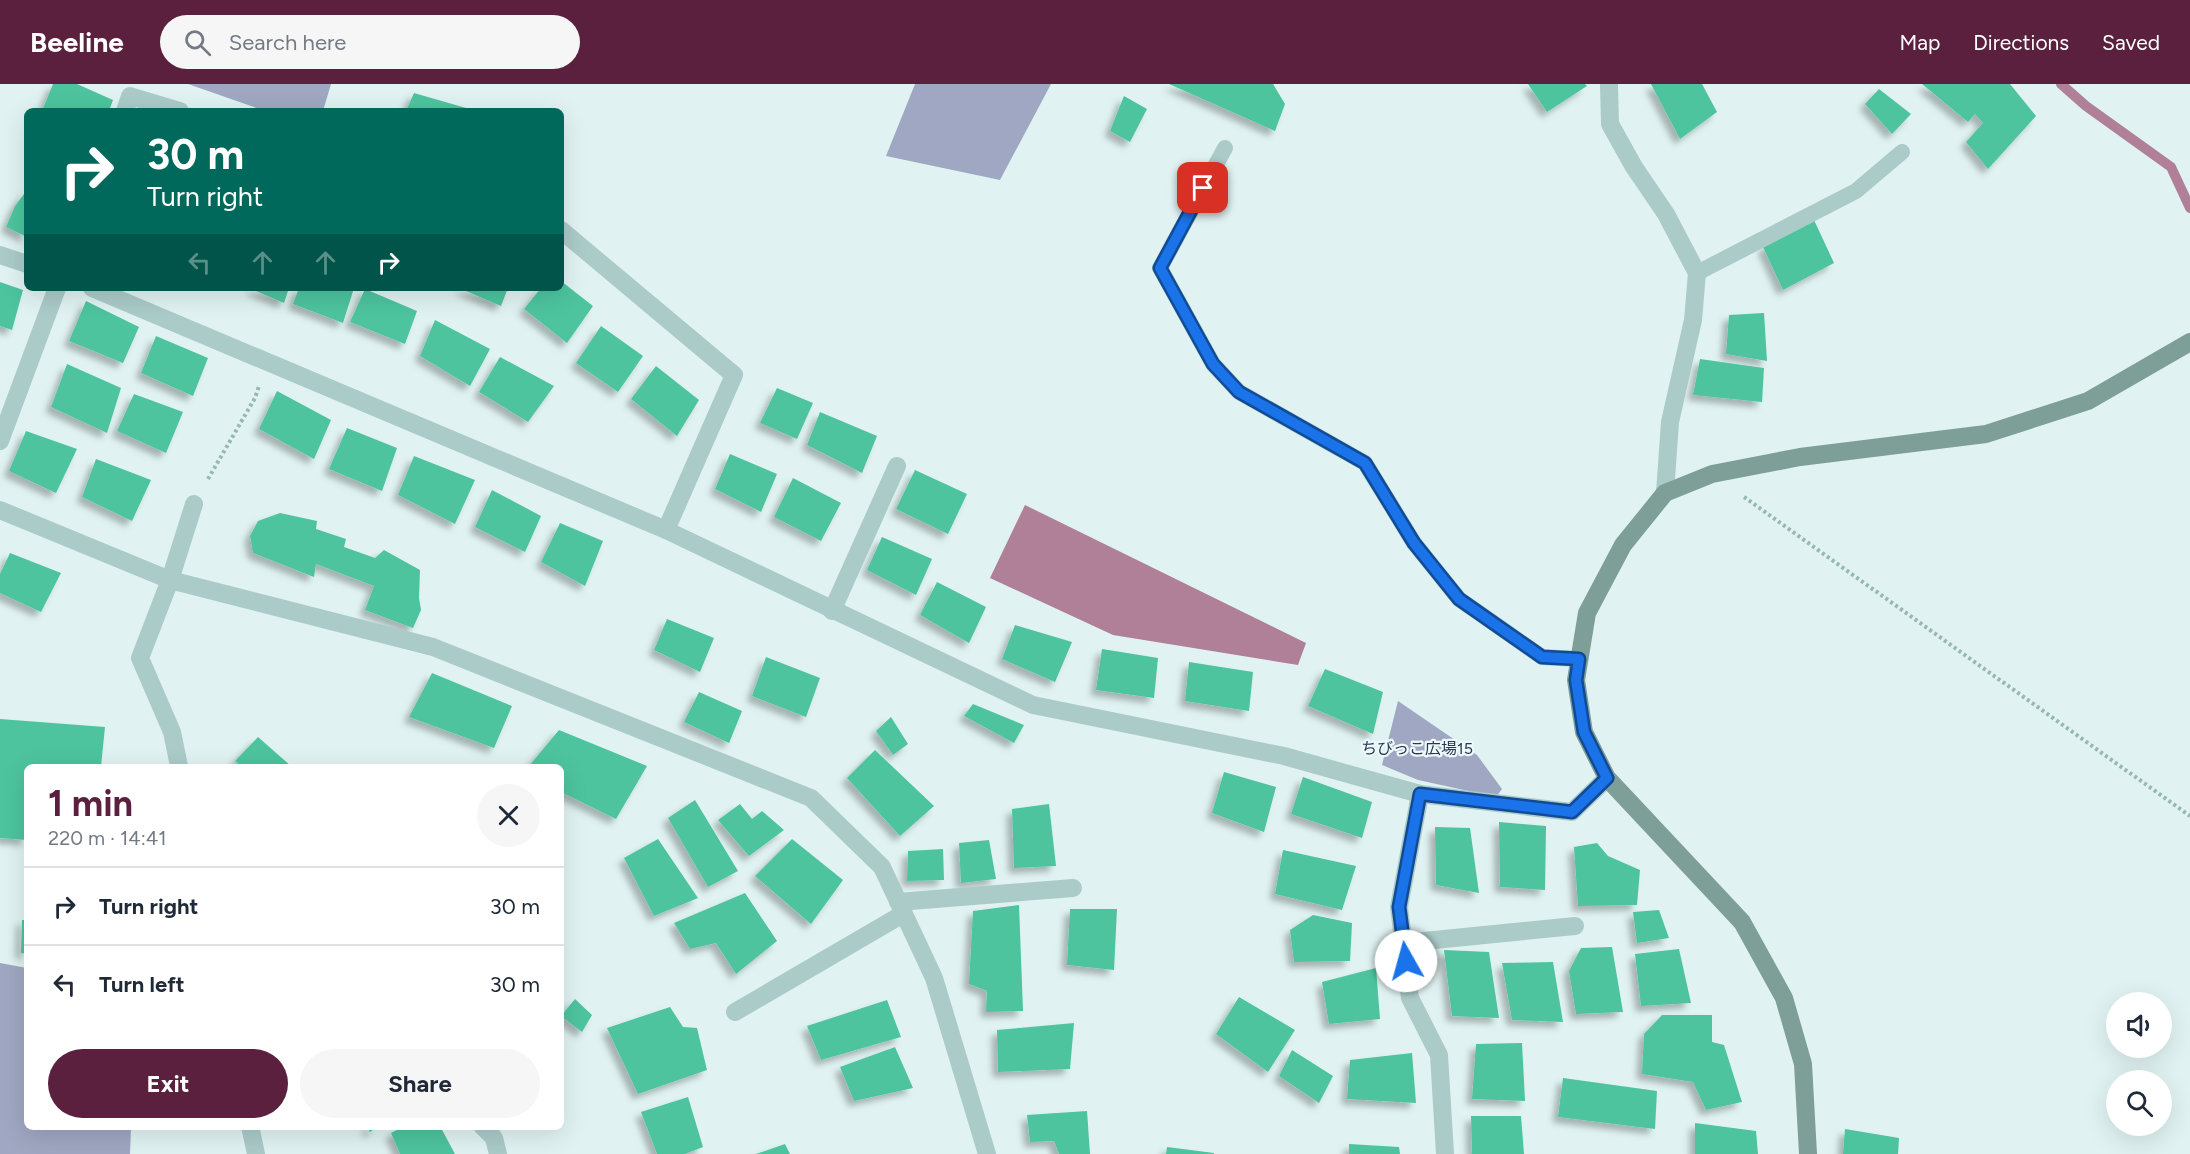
<!DOCTYPE html>
<html lang="en">
<head>
<meta charset="utf-8">
<style>
	:root { --surface:#fff; --page:#f6f6f7; --text:#1f2937; --muted:#747a83; --line:#e0e1e3; --accent:#5a203d }
	body { margin:0; font-family:Figtree,"Noto Sans JP",sans-serif; background:var(--page); color:var(--text); height:100vh; display:flex; flex-direction:column; font-size:22px; white-space:nowrap }
	* { box-sizing:border-box; margin:0 }
	p { font-size:20px; color:var(--muted) }
	.icon { flex:none; width:33px; height:33px; fill:none; stroke:currentColor; stroke-width:2; stroke-linecap:round; stroke-linejoin:round }
	.map { position:relative; flex:1; overflow:hidden }
	.side { position:absolute; left:24px; top:680px; width:540px; height:366px; display:flex; flex-direction:column; background:var(--surface); border-radius:9px; box-shadow:0 6px 24px #0002 }
	.side>* { flex:none }
	.guide { position:absolute; left:24px; top:24px; width:540px; height:183px; border-radius:9px; box-shadow:0 6px 24px #0002; background:#00695c; color:#fff; overflow:hidden }
	.buttons { position:absolute; left:2106px; top:908px; display:grid; gap:12px }
	.buttons a { display:grid; place-items:center; width:66px; height:66px; border-radius:50%; background:var(--surface); box-shadow:0 6px 24px #0002; font-size:30px }
	.pin { position:absolute; display:grid; place-items:center; width:51px; height:51px; color:#fff; margin:-26px; border-radius:12px; box-shadow:0 3px 9px #0006 }
	.me { position:absolute; width:66px; margin:-33px; rotate:353deg; stroke-linejoin:round; filter:drop-shadow(0 0 4px #0008) }
	.turn { display:flex; align-items:center; gap:21px; height:126px; padding:0 24px; font-size:27px }
	.turn .icon { width:78px; height:78px; stroke-width:2.5 }
	.turn b { display:block; font-size:42px; line-height:51px }
	.lanes { display:flex; align-items:center; height:57px; padding:0 24px; background:#0003; justify-content:center; gap:30px; direction:ltr }
	.lanes .off { opacity:.35 }
	.round { display:grid; place-items:center; flex:none; width:63px; height:63px; border-radius:32px; background:var(--page) }
	.summary { display:flex; align-items:center; justify-content:space-between; height:102px; padding:0 24px }
	h1 { font-size:36px; font-weight:700; line-height:45px; color:var(--accent) }
	.button { display:flex; gap:12px; margin-top:auto; padding:12px 24px }
	.button a { flex:1; height:69px; border-radius:36px; background:var(--accent); color:#fff; font-size:24px; font-weight:700; line-height:69px; text-align:center }
	.button a+a { background:var(--page); color:var(--text) }
	ul { padding:0; list-style:none }
	li { display:flex; align-items:center; gap:18px; height:78px; padding:0 24px; border-top:2px solid var(--line) }
	li div { flex:1 }
	li b { display:block; font-size:22px }
	li em { font-style:normal }
	header { display:flex; align-items:center; gap:36px; box-sizing:border-box; height:84px; padding:0 30px; background:var(--accent); color:#fff }
	header strong { font-size:28px }
	nav { display:flex; gap:33px; margin-inline-start:auto; font-size:21px }
	.search { width:420px; height:54px; background:var(--page); display:flex; align-items:center; gap:15px; box-sizing:border-box; padding:0 21px; border-radius:33px; color:var(--muted); font-size:22px }
	.map>svg:first-child { display:block }
	.green { fill:#a0a7c2 }
	.water { fill:#b07f98 }
	.lines { fill:none; stroke-linecap:round; stroke-linejoin:round }
	.stream { stroke:#b07f98; stroke-width:10 }
	.building { fill:#4dc49e; filter:url(#shadow) }
	.path { stroke:#96b7b3; stroke-width:4; stroke-dasharray:3 3; stroke-linecap:butt }
	.lane { stroke:#abcbc8; stroke-width:16 }
	.street { stroke:#abcbc8; stroke-width:18 }
	.secondary { stroke:#7d9f98; stroke-width:18 }
	.route-casing { stroke:#114b97; stroke-width:15 }
	.route { stroke:#1a73e8; stroke-width:10 }
	.labels { text-anchor:middle; dominant-baseline:central; stroke-width:4.5; stroke-linejoin:round; paint-order:stroke }
	.park-label { font-size:16px; fill:#2e3657; stroke:#ecfafa }
</style>
</head>
<body>
<header>
<strong>Beeline</strong>
<div class="search"><svg class="icon" aria-label="search" viewBox="0 0 24 24"><circle cx="10" cy="10" r="6"/><path d="M15 15l6 6"/></svg>Search here</div>
<nav><a>Map</a><a>Directions</a><a>Saved</a></nav>
</header>
<div class="map">
<svg width="2190" height="1070" viewBox="0 0 2190 1070">
	<defs>
		<filter id="shadow"><feDropShadow dx="-5.5" dy="5.5" stdDeviation="3" flood-color="#0004"/></filter>
	</defs>
	<rect width="100%" height="100%" fill="#e0f3f2"/>
	<g class="green">
		<path d="M188 0H331L323 27H265Z"/>
		<path d="M915 0H1051L1000 96 886 72Z"/>
		<path d="M1398 617 1477 671 1502 705 1496 713 1418 696 1382 681Z"/>
		<path d="M0 879 27 884V1042L131 1043 130 1070H0Z"/>
	</g>
	<path class="water" d="M1025 421 1306 559 1298 581 1113 551 990 494Z"/>
	<g class="lines">
		<path class="stream" d="M2061 0 2086 22 2171 83 2190 124"/>
	</g>
	<g class="building">
		<path d="M53 0H77L113 16 109 27H42Z"/>
		<path d="M1169 0H1273L1285 20 1275 47Z"/>
		<path d="M1528 0H1585L1587 2 1547 28Z"/>
		<path d="M1651 0H1702L1717 28 1680 55Z"/>
		<path d="M1922 0H2010L2036 32 1988 85 1966 58 1983 39 1975 30 1968 38Z"/>
		<path d="M1879 5 1911 30 1892 50 1865 20Z"/>
		<path d="M414 9 473 26V27H406Z"/>
		<path d="M1124 12 1147 25 1130 58 1110 47Z"/>
		<path d="M27 106V153L6 143 15 122Z"/>
		<path d="M1814 136 1834 179 1783 206 1763 163Z"/>
		<path d="M561 197 593 222 567 259 524 225 541 204H561Z"/>
		<path d="M0 198 23 206 12 246 0 242Z"/>
		<path d="M249 204H289L284 219Z"/>
		<path d="M299 204H354L343 239 293 220Z"/>
		<path d="M459 204H508L501 222Z"/>
		<path d="M365 205 417 227 405 260 350 238Z"/>
		<path d="M86 217 139 243 123 279 69 257Z"/>
		<path d="M1764 229 1767 277 1726 270 1729 231Z"/>
		<path d="M435 236 490 265 470 302 420 272Z"/>
		<path d="M601 242 643 272 618 308 576 279Z"/>
		<path d="M156 252 208 274 193 312 141 289Z"/>
		<path d="M500 273 554 302 528 338 479 308Z"/>
		<path d="M1700 275 1764 284 1762 318 1693 311Z"/>
		<path d="M67 280 121 304 107 349 51 323Z"/>
		<path d="M656 282 699 316 677 352 631 315Z"/>
		<path d="M777 304 813 319 797 355 760 339Z"/>
		<path d="M277 307 331 336 314 375 259 345Z"/>
		<path d="M134 310 183 328 166 369 117 347Z"/>
		<path d="M820 328 877 352 862 389 807 361Z"/>
		<path d="M347 344 397 364 382 407 329 385Z"/>
		<path d="M26 347 77 365 56 409 9 387Z"/>
		<path d="M730 370 777 390 761 428 715 405Z"/>
		<path d="M414 372 475 396 455 440 398 411Z"/>
		<path d="M96 375 151 396 132 437 82 413Z"/>
		<path d="M915 386 967 410 948 450 896 425Z"/>
		<path d="M793 394 841 419 821 457 774 433Z"/>
		<path d="M492 406 541 432 525 468 475 443Z"/>
		<path d="M280 429 317 437 316 445 346 455 344 463 375 474 384 466 420 486 419 514 421 526 413 544 365 526 374 502 316 480 314 493 253 469 250 452 258 437Z"/>
		<path d="M560 439 603 457 585 502 541 478Z"/>
		<path d="M882 453 932 475 916 511 867 486Z"/>
		<path d="M10 469 61 489 41 528 0 509V490Z"/>
		<path d="M937 498 986 523 969 559 920 531Z"/>
		<path d="M667 535 714 554 700 588 654 566Z"/>
		<path d="M1015 541 1072 558 1055 598 1002 575Z"/>
		<path d="M1102 565 1158 574 1154 614 1096 606Z"/>
		<path d="M766 573 820 594 806 633 752 612Z"/>
		<path d="M1189 578 1253 588 1249 627 1185 617Z"/>
		<path d="M1325 585 1383 608 1373 650 1308 622Z"/>
		<path d="M432 589 512 622 494 664 409 633Z"/>
		<path d="M699 608 742 627 729 659 684 638Z"/>
		<path d="M973 620 1024 641 1014 659 964 632Z"/>
		<path d="M891 633 908 660 893 671 876 647Z"/>
		<path d="M0 635 105 643 101 682H27V756L0 754Z"/>
		<path d="M559 646 647 682 616 735 563 709 561 711V682H529Z"/>
		<path d="M258 653 291 682H241L235 677Z"/>
		<path d="M875 666 934 722 900 752 847 694Z"/>
		<path d="M1224 688 1276 703 1264 748 1212 729Z"/>
		<path d="M1303 693 1372 718 1362 754 1291 730Z"/>
		<path d="M695 716 738 787 708 803 668 734Z"/>
		<path d="M740 720 752 735 762 727 784 746 749 772 718 736Z"/>
		<path d="M1049 720 1056 782 1014 784 1012 725Z"/>
		<path d="M1499 738 1546 742 1545 806 1500 803Z"/>
		<path d="M1435 743 1470 744 1479 809 1436 801Z"/>
		<path d="M658 755 698 814 654 832 624 774Z"/>
		<path d="M792 755 843 796 811 840 755 792Z"/>
		<path d="M989 756 996 795 961 799 959 759Z"/>
		<path d="M1597 759 1608 772 1640 786 1637 821 1578 822 1574 763Z"/>
		<path d="M943 765 944 796 907 797 908 767Z"/>
		<path d="M1283 766 1356 782 1342 826 1275 810Z"/>
		<path d="M745 809 777 857 736 890 716 859 690 865 674 839Z"/>
		<path d="M1019 821 1023 927 986 928 987 907 969 900 973 827Z"/>
		<path d="M1070 825H1117L1114 886 1067 881Z"/>
		<path d="M1659 826 1669 854 1637 859 1633 828Z"/>
		<path d="M1313 831 1352 839 1350 877 1294 878 1290 846Z"/>
		<path d="M22 836H27V870L21 869Z"/>
		<path d="M1612 863 1623 928 1576 930 1569 887 1581 864Z"/>
		<path d="M1679 865 1691 919 1641 922 1635 870Z"/>
		<path d="M1444 866 1489 868 1499 934 1452 932Z"/>
		<path d="M1553 878 1563 938 1512 936 1502 879Z"/>
		<path d="M1376 884 1380 935 1329 940 1322 898Z"/>
		<path d="M1239 913 1295 946 1268 988 1216 950Z"/>
		<path d="M575 915 592 931 582 948 561 932Z"/>
		<path d="M887 916 901 953 821 976 807 942Z"/>
		<path d="M670 923 683 943 697 944 707 986 638 1010 607 944Z"/>
		<path d="M1662 931H1712V958L1724 961 1742 1018 1706 1026 1693 998 1642 990 1644 950Z"/>
		<path d="M1074 939 1070 985 998 988 997 946Z"/>
		<path d="M1522 959 1525 1017 1472 1015 1476 960Z"/>
		<path d="M895 963 913 1004 854 1017 840 983Z"/>
		<path d="M1292 966 1333 992 1319 1019 1279 992Z"/>
		<path d="M1412 969 1416 1019 1347 1015 1350 976Z"/>
		<path d="M1563 994 1657 1007 1655 1045 1558 1033Z"/>
		<path d="M688 1013 703 1063 685 1070H657L641 1028Z"/>
		<path d="M1087 1027 1090 1070H1059L1054 1057 1030 1058 1027 1031Z"/>
		<path d="M1471 1032H1521L1524 1070H1472Z"/>
		<path d="M1695 1039 1756 1047 1758 1070H1695Z"/>
		<path d="M366 1042H378L370 1048Z"/>
		<path d="M405 1042H440L455 1070H400L391 1049Z"/>
		<path d="M1845 1045 1899 1054 1898 1070H1843Z"/>
		<path d="M785 1060 790 1070H756Z"/>
		<path d="M1349 1060 1399 1063 1400 1070H1349Z"/>
		<path d="M1167 1063 1214 1069V1070H1166Z"/>
	</g>
	<g class="lines">
		<g class="path">
			<path d="M208 395 255 314 259 302"/>
			<path d="M1744 413 2190 732"/>
		</g>
		<g class="lane">
			<path d="M1225 64 1160 184 1213 280 1239 308 1365 379 1414 459 1459 515 1542 573 1579 575"/>
			<path d="M1697 189 1856 107 1902 68"/>
		</g>
		<g class="street">
			<path d="M1609 0 1610 40 1634 83 1666 130 1697 189 1693 236 1670 338 1665 409"/>
			<path d="M125 27 130 12 180 27"/>
			<path d="M561 146 734 291 666 446"/>
			<path d="M0 171 27 180"/>
			<path d="M92 204 666 446 1033 621 1284 672 1420 710 1572 728 1607 694"/>
			<path d="M0 357 57 204"/>
			<path d="M0 426 170 496 433 563 811 714 882 783 934 894 987 1070"/>
			<path d="M832 527 897 382"/>
			<path d="M179 682 172 648 140 574 170 496 194 420"/>
			<path d="M1420 710 1399 823 1410 914 1439 971 1445 1070"/>
			<path d="M898 818 1073 804"/>
			<path d="M1404 859 1575 842"/>
			<path d="M735 928 903 830"/>
			<path d="M250 1042 256 1070"/>
			<path d="M482 1042 494 1054 498 1070"/>
		</g>
		<path class="secondary" d="M1808 1070 1803 980 1784 914 1742 838 1607 694 1584 648 1576 596 1587 529 1623 461 1665 409 1712 390 1800 373 1986 350 2088 317 2190 258"/>
	</g>
	<g class="lines">
		<g class="route-casing">
			<path id="route" d="M1203 104 1160 184 1213 280 1239 308 1365 379 1414 459 1459 515 1542 573 1579 575 1576 596 1584 648 1607 694 1572 728 1420 710 1399 823 1406 877"/>
		</g>
		<use href="#route" class="route"/>
	</g>
	<g class="labels">
		<g class="park-label">
			<text x="1417" y="664">ちびっこ広場15</text>
		</g>
	</g>
</svg>
<div class="buttons">
<a><svg class="icon" aria-label="sound" viewBox="0 0 24 24"><path d="M4 9h4l5-4v14l-5-4H4zM17 9q2 3 0 6"/></svg></a>
<a><svg class="icon" aria-label="search" viewBox="0 0 24 24"><circle cx="10" cy="10" r="6"/><path d="M15 15l6 6"/></svg></a>
</div>
<div class="pin" style="left:1203px;top:104px;background:#d93025"><svg class="icon" aria-label="arrive" viewBox="0 0 24 24"><path d="M6 21V4h12l-3 4 3 4H6"/></svg></div>
<svg class="me" style="left:1406px;top:877px" viewBox="-20 -20 40 40"><circle r="19" fill="#fff"/><path d="M0-13L10 11 0 6-10 11z" fill="#1a73e8"/></svg>
<div class="guide">
<div class="turn"><svg class="icon" aria-label="right" viewBox="0 0 24 24"><path d="M7 20v-9h11M14 6l5 5-5 5"/></svg><div><b>30 m</b>Turn right</div></div>
<div class="lanes"><svg class="icon off" aria-label="left" viewBox="0 0 24 24"><path d="M17 20v-9H6M10 6l-5 5 5 5"/></svg><svg class="icon off" aria-label="ahead" viewBox="0 0 24 24"><path d="M12 20V5M6 11l6-6 6 6"/></svg><svg class="icon off" aria-label="ahead" viewBox="0 0 24 24"><path d="M12 20V5M6 11l6-6 6 6"/></svg><svg class="icon" aria-label="right" viewBox="0 0 24 24"><path d="M7 20v-9h11M14 6l5 5-5 5"/></svg></div>
</div>
<section class="side">
<div class="summary"><div><h1>1 min</h1><p>220 m · 14:41</p></div><a class="round"><svg class="icon" aria-label="close" viewBox="0 0 24 24"><path d="M6 6l12 12M18 6L6 18"/></svg></a></div>
<ul>
<li><svg class="icon" aria-label="right" viewBox="0 0 24 24"><path d="M7 20v-9h11M14 6l5 5-5 5"/></svg><div><b>Turn right</b></div><em>30 m</em></li>
<li><svg class="icon" aria-label="left" viewBox="0 0 24 24"><path d="M17 20v-9H6M10 6l-5 5 5 5"/></svg><div><b>Turn left</b></div><em>30 m</em></li>
</ul>
<div class="button"><a>Exit</a><a>Share</a></div>
</section>
</div>
</body>
</html>
